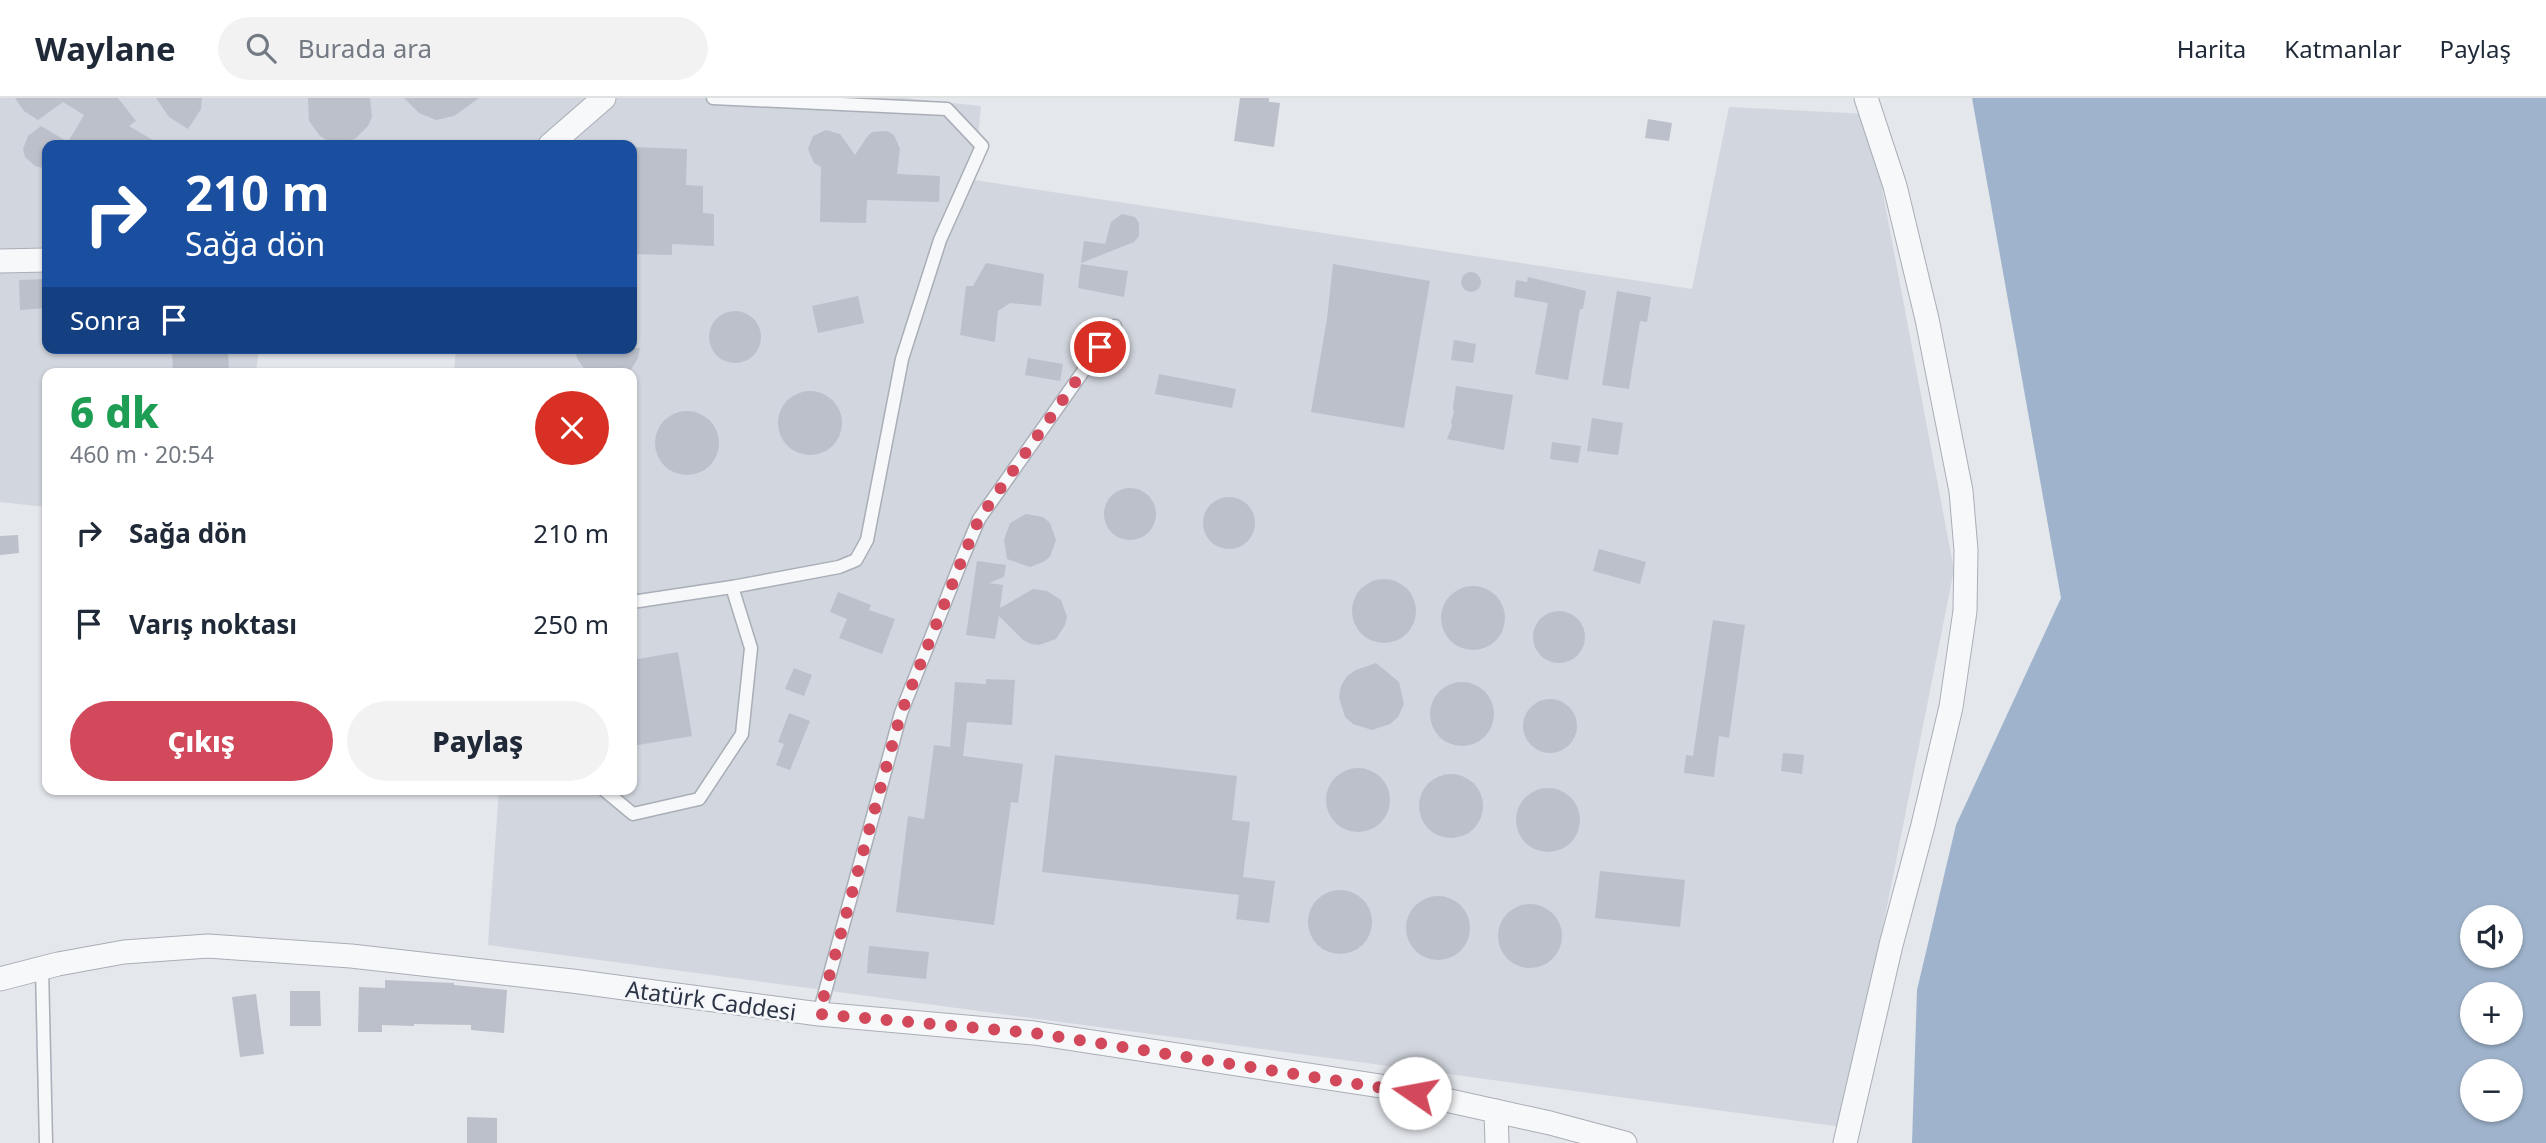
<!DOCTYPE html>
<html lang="tr">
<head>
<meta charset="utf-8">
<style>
	:root { --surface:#fff; --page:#f2f2f3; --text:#1f2937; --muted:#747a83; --line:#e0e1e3; --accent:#d1495b }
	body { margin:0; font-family:"Noto Sans",sans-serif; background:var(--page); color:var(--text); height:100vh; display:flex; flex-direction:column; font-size:26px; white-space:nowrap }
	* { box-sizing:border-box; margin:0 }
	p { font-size:23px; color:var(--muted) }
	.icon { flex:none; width:38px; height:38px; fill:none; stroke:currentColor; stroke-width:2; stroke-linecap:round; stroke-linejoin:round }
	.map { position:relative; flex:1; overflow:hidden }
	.side { position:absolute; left:42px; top:270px; width:595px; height:427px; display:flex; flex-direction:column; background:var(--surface); border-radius:14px; box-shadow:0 2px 5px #0004 }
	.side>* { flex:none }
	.banner { position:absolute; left:42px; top:42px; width:595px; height:214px; border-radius:14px; box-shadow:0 2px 5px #0004; background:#1a4fa0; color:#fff; overflow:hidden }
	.controls { position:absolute; left:2460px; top:807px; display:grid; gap:14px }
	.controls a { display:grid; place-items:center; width:63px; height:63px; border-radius:50%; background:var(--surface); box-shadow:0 2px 5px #0004; font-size:35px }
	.pin { position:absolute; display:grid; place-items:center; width:60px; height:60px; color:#fff; margin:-30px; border:4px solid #fff; border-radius:50%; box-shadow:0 2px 7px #0007 }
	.me { position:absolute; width:77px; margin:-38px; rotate:282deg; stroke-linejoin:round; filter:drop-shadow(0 0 5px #0008) }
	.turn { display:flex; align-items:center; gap:24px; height:147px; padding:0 28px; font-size:32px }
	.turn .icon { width:91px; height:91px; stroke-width:2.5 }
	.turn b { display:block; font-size:49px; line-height:60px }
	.then { display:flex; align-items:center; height:66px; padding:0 28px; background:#0003; gap:14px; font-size:26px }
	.round { display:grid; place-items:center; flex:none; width:74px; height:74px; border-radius:37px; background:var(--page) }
	.overview { display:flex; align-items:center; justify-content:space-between; height:119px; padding:0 28px }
	h1 { font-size:42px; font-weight:800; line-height:52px; color:#1e9e55 }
	.cta { display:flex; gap:14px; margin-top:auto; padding:14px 28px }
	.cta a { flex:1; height:80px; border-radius:42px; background:var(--accent); color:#fff; font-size:28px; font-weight:800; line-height:80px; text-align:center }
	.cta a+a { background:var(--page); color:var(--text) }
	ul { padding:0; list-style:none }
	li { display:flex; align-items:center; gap:21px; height:91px; padding:0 28px }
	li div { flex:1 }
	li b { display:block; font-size:26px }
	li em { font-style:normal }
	header { display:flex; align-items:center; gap:42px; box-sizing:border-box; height:98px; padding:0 35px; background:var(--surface); border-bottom:2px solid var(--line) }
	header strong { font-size:33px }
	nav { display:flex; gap:38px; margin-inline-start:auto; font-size:24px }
	.search { width:490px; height:63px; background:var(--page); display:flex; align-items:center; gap:18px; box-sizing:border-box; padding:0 24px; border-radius:38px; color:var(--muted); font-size:26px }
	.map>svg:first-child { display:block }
	.built { fill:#d2d6de }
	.water { fill:#9fb4cc; fill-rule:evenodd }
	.building { fill:#bbc0ca }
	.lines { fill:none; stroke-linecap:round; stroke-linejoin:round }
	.lane-casing { stroke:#a9aeb7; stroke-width:15 }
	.street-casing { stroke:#a9aeb7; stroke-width:25 }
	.lane { stroke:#f7f8fa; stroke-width:12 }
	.street { stroke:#f7f8fa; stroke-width:23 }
	.route { stroke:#d1495b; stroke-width:12; stroke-dasharray:0 21.6 }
	.labels { text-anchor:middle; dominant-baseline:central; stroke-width:5; stroke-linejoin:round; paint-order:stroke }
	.street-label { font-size:23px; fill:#2b3445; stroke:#f4f6f9 }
</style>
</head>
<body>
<header>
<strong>Waylane</strong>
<div class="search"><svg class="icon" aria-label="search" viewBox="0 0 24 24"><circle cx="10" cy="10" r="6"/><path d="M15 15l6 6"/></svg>Burada ara</div>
<nav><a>Harita</a><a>Katmanlar</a><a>Paylaş</a></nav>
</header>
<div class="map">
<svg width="2546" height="1045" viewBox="0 0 2546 1045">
	<rect width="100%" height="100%" fill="#e4e7ec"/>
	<path class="built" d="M0 0H904L981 8 974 82 1692 191 1729 9 1868 16 1954 472 1843 1029 488 847 499 691H632V275H454L456 250H632V47H47V250H259L256 275H47V409L0 404Z"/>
	<path class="water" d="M1972 0H2546V1045H1912L1917 892 1956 727 2061 500ZM2473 819H2511V858H2473ZM2473 896H2511V934H2473ZM2473 973H2511V1012H2473Z"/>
	<g class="building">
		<path d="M15 0H118L136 23 129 28 161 47H47V71L35 68 25 59 23 51 28 38 41 28 68 44 84 17 63 4 38 22 24 13Z"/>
		<path d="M156 0H202L201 11 188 31 169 19Z"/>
		<path d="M308 0H370L372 19 368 28 355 41 337 45 328 43 320 38 309 23Z"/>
		<path d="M404 0H479L454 18 436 22 419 15Z"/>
		<path d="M1240 0H1269V4L1280 5 1274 49 1234 43Z"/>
		<path d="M1648 21 1672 25 1669 43 1645 40Z"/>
		<path d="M826 32 840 36 855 57 867 39 872 34 887 33 894 37 900 51 897 76 940 78 939 104 867 102 866 125 820 124 821 69 814 65 808 51 813 38Z"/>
		<path d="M632 49 687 51 686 87 703 88V115L714 116V148L672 146V157L632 156Z"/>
		<path d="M1122 116 1135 119 1139 125V138L1134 144 1081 165 1084 143 1105 146 1111 124Z"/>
		<path d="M986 165 1044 176 1041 208 1010 205 998 213 995 244 960 237 966 188H973Z"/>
		<path d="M1081 166 1128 173 1124 199 1078 190Z"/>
		<path d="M1333 166 1430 183 1404 330 1311 314 1327 221Z"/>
		<circle cx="1471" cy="184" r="10"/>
		<path d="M1528 179 1586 193 1583 211H1580L1568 282 1535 276 1548 205 1514 199 1516 182 1527 184Z"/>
		<path d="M47 181V210L20 212 19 182Z"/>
		<path d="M1617 193 1651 199 1647 224 1640 223 1629 291 1602 287Z"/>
		<path d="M858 198 864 225 818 235 812 208Z"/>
		<circle cx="735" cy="239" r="26"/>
		<path d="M1454 242 1476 246 1473 265 1451 262Z"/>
		<path d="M172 250H228L229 275H173Z"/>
		<path d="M575 250H640L638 260 629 275H587L577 260Z"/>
		<path d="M1028 260 1063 266 1060 283 1025 277Z"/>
		<path d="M1159 276 1236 291 1232 310 1155 296Z"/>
		<path d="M1456 288 1513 297 1504 352 1447 341 1452 328 1451 324 1454 314 1453 309Z"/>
		<circle cx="810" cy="325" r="32"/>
		<circle cx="687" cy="345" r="32"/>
		<path d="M1592 320 1623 325 1618 357 1587 353Z"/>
		<path d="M1552 344 1581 348 1578 365 1550 361Z"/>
		<circle cx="1130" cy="416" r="26"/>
		<circle cx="1229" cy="425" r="26"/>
		<path d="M1026 416 1043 419 1050 425 1056 442 1050 459 1043 464 1030 469 1007 461 1004 442 1010 425Z"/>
		<path d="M18 437 19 455 0 457V438Z"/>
		<path d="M1599 451 1646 464 1640 486 1593 473Z"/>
		<path d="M977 463 1006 467 1004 479 989 485 1003 487 1000 510 1033 491 1047 493 1061 502 1067 519 1065 527 1056 541 1039 547 1031 546 1023 542 999 518 995 541 966 537Z"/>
		<circle cx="1384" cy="513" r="32"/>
		<circle cx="1473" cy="520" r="32"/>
		<path d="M838 494 871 507 869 512 895 521 882 556 839 540 847 521 830 514Z"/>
		<circle cx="1559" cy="539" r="26"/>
		<path d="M1713 522 1745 527 1729 640 1719 638 1714 679 1684 675 1686 657 1693 658Z"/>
		<path d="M678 554 692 638 632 648V562Z"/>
		<path d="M1376 565 1399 584 1404 606 1398 619 1390 626 1372 632 1353 626 1345 619 1339 599 1341 588 1347 578 1356 572Z"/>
		<path d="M794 570 812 577 804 598 785 591Z"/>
		<path d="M986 581 1015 582 1012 627 967 624 963 658 1023 666 1018 705 1011 704 994 827 896 814 908 718 924 721 934 647 950 649 955 584 986 586Z"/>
		<circle cx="1462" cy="616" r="32"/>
		<circle cx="1550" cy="628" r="27"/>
		<path d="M789 615 810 623 790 672 776 667 784 646 778 644Z"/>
		<path d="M1783 655 1804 657 1802 676 1781 673Z"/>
		<path d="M1055 657 1237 678 1232 722 1250 724 1243 779 1275 783 1269 825 1236 821 1239 797 1042 774Z"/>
		<circle cx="1358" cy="702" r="32"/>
		<circle cx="1451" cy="708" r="32"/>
		<circle cx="1548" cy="722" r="32"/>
		<path d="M1600 773 1685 782 1680 829 1595 820Z"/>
		<circle cx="1340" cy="824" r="32"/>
		<circle cx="1438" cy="830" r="32"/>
		<circle cx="1530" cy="838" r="32"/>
		<path d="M869 848 929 854 926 881 867 875Z"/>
		<path d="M385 882 454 885V887L507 892 504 935 471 932V927L414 926V928L382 927V934H358L359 889 385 890Z"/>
		<path d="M290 893H320L321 928H290Z"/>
		<path d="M256 896 264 956 240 959 232 899Z"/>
		<path d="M467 1019 497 1020V1045H467Z"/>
	</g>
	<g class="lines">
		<g class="lane-casing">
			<g id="lane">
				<path d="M632 504 732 489 839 469 856 462 867 442 902 261 940 142 982 48 947 11 713 0"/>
				<path d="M603 691 633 716 699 701 742 636 751 550 732 489"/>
				<path d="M42 870 46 1045"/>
				<path d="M819 916 901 615 963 459 979 421 1115 228"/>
			</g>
		</g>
		<g class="street-casing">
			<g id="street">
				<path d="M550 47 604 0"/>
				<path d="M0 163 47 162"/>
				<path d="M0 881 58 866 124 854 208 848 351 858 572 883 819 916 1034 935 1387 989 1550 1025 1625 1045"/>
				<path d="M1496 1013 1497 1045"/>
				<path d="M1845 1045 1891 847 1923 727 1951 609 1965 513 1966 452 1961 393 1927 221 1895 88 1866 0"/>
			</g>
		</g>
		<use href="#lane" class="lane"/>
		<use href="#street" class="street"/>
	</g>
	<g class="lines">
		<path class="route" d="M1100 249 979 421 963 459 901 615 819 916 1034 935 1415 995"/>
	</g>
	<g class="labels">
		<g class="street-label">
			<text transform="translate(711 902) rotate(8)">Atatürk Caddesi</text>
		</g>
	</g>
</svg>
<div class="controls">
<a><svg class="icon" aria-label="sound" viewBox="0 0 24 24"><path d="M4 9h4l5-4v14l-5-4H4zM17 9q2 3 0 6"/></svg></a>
<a>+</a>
<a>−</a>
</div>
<div class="pin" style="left:1100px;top:249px;background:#d93025"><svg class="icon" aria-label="arrive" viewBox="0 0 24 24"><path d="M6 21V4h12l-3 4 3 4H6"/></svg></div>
<svg class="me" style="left:1415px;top:995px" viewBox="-20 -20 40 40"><circle r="19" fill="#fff"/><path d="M0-13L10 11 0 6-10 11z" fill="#d1495b"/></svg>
<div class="banner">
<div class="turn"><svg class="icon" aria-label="right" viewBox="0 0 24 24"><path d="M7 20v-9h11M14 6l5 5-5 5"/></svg><div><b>210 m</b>Sağa dön</div></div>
<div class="then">Sonra<svg class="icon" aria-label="arrive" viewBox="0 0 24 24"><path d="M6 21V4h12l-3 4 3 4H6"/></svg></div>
</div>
<section class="side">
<div class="overview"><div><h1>6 dk</h1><p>460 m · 20:54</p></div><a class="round" style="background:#d93025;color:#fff"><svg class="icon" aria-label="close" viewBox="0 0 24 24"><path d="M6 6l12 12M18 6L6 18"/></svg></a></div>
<ul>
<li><svg class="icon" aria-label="right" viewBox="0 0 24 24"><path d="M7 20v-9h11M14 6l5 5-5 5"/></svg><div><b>Sağa dön</b></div><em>210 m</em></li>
<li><svg class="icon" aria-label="arrive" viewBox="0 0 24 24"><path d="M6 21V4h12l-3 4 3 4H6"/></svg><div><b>Varış noktası</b></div><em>250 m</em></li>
</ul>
<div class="cta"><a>Çıkış</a><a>Paylaş</a></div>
</section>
</div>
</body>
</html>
